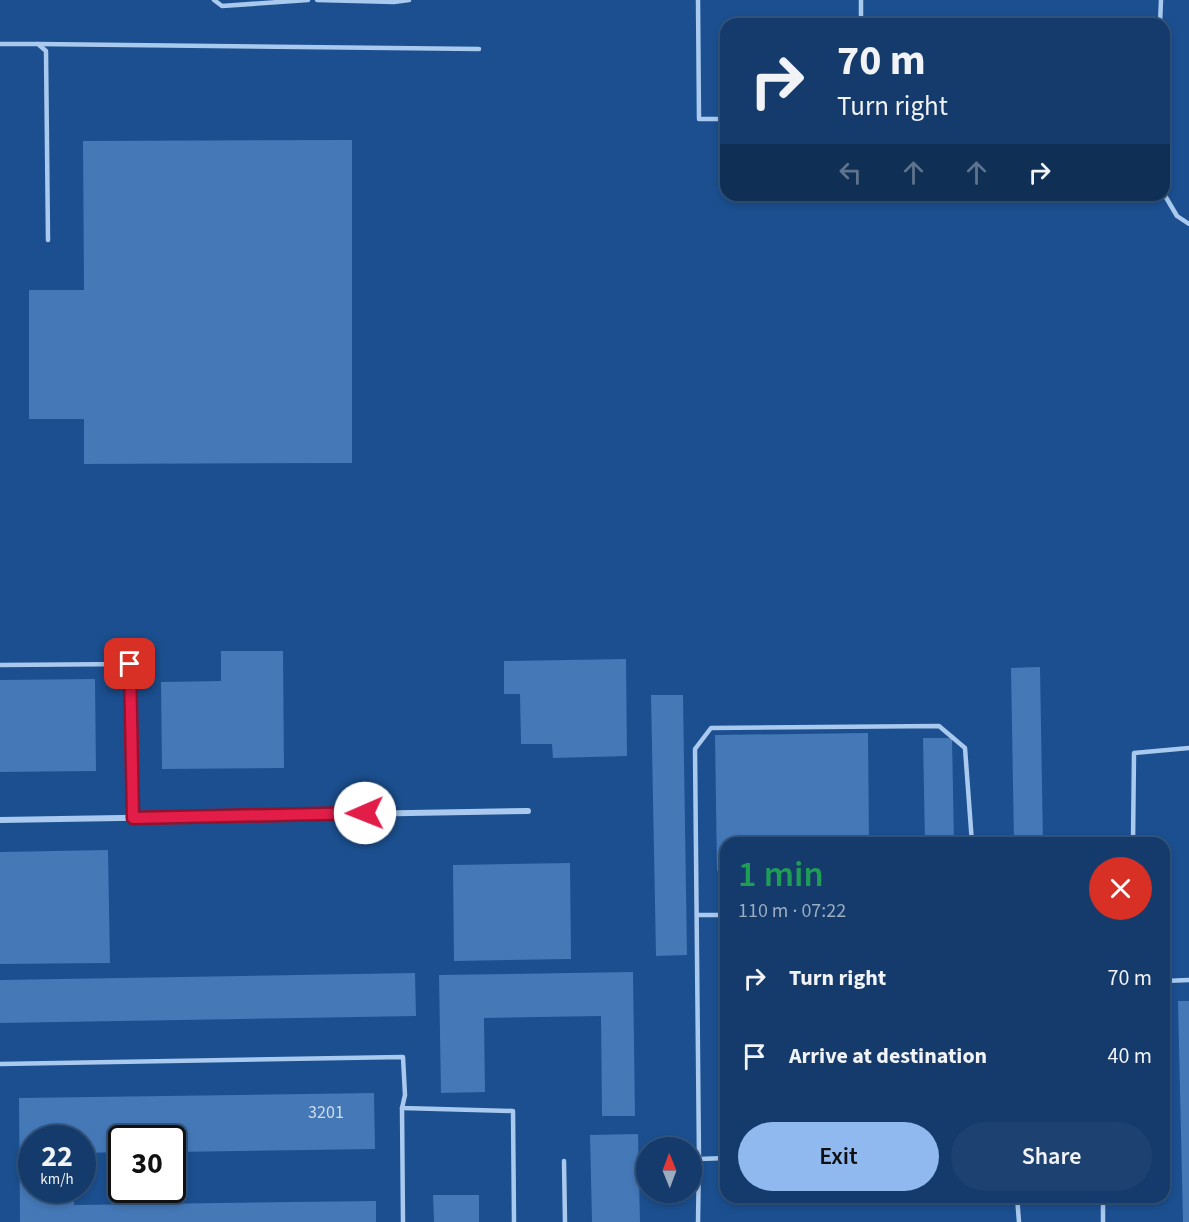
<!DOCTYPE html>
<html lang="en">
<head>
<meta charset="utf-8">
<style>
	:root { --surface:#143b6b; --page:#1d4271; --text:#f1f3f6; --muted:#9dadc1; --line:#33557e; --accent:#90b9f0 }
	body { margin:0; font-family:"Source Sans 3",sans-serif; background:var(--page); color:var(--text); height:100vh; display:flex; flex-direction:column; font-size:22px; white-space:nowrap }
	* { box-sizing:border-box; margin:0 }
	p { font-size:20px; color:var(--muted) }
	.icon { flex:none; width:33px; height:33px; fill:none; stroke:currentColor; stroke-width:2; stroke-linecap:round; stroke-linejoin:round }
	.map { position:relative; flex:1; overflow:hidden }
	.drawer { position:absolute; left:720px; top:837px; width:450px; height:366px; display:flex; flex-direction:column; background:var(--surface); border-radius:18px; box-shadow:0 3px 9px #0003,0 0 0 2px var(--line) }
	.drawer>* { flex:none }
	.hud { position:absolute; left:720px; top:18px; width:450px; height:183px; border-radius:18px; box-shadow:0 3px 9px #0003,0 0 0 2px var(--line); background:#143b6b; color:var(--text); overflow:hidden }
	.needle { width:39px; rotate:359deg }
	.fabs { position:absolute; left:636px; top:1137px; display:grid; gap:12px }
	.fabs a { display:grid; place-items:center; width:66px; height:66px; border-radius:50%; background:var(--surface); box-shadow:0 3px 9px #0003,0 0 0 2px var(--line); font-size:30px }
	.speed { position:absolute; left:18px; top:1125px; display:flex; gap:12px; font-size:30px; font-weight:700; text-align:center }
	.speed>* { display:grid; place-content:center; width:78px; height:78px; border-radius:50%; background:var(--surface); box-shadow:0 3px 9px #0003,0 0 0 2px var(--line); line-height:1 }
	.speed small { font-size:15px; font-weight:400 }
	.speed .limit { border:3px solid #111; border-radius:9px; background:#fff; color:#111 }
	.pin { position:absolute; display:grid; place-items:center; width:51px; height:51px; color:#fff; margin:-26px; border-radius:12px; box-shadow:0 3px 9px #0006 }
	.me { position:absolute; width:66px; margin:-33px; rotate:269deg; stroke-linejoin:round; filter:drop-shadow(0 0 4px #0008) }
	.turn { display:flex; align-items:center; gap:21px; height:126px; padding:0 18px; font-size:27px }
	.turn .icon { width:78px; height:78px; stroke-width:2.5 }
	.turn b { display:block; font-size:42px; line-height:51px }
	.lanes { display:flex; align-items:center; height:57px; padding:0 18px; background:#0003; justify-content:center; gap:30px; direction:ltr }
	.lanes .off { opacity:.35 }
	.round { display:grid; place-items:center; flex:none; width:63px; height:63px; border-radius:32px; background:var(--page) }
	.head { display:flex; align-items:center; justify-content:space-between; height:102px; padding:0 18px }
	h1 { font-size:36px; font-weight:600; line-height:45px; color:#1e9e55 }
	.cta { display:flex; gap:12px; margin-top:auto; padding:12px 18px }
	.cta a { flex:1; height:69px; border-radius:36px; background:var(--accent); color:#111; font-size:24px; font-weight:600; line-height:69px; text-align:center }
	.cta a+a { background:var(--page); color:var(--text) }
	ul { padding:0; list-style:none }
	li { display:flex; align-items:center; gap:18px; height:78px; padding:0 18px }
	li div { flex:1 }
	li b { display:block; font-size:22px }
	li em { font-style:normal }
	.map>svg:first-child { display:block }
	.building { fill:#4478b7 }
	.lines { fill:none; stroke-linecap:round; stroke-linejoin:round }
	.service { stroke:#a9c9ee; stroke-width:4.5 }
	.minor { stroke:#a9c9ee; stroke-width:6 }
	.route-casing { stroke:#92132f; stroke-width:15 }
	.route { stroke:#e11d48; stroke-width:10 }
	.labels { text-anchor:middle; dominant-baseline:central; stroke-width:4.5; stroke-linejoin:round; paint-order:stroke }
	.number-label { font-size:18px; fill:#d0dded }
</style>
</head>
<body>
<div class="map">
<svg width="1189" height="1222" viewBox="0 0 1189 1222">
	<rect width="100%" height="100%" fill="#1b4f8f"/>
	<g class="building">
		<path d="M352 140V463L84 464V419H29V290H84L83 141Z"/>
		<path d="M221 651H283L284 768 162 769 161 682 221 681Z"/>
		<path d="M626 659 627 756 553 758 552 744H521L520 694H504V661Z"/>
		<path d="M1040 667 1043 843H1014L1011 668Z"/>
		<path d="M95 679 96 771 0 772V680Z"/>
		<path d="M651 695H683L687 955 656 956Z"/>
		<path d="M868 733 869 843H726V871H717L715 735Z"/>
		<path d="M923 738H952L954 843H925Z"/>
		<path d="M108 850 110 963 0 964V852Z"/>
		<path d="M570 863 571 959 454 961 453 865Z"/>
		<path d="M633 972 635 1116H602L601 1016 484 1018 485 1092 441 1093 439 975Z"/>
		<path d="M415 973 416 1016 0 1023V980Z"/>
		<path d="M1178 1001H1189V1222H1183Z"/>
		<path d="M374 1093 375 1149 172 1152V1138H122V1152L82 1153V1138H32V1190H74V1205L376 1201V1222H20L19 1098Z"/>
		<path d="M638 1134 640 1222H592L590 1135Z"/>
		<path d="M433 1195H479V1222H434Z"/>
	</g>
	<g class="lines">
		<g class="service">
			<path d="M214 0 222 6 308 0"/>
			<path d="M317 0 394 2 409 0"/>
			<path d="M698 0 699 119H726"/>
			<path d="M861 0V24"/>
			<path d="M1160 24 1161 0"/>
			<path d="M0 44H38L46 51 48 240"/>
			<path d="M38 44 479 49"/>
			<path d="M1164 194 1177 216 1189 224"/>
			<path d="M0 665 130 664 133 818"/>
			<path d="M1133 843 1134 753 1189 748"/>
			<path d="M697 915H726"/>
			<path d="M1164 981 1189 980"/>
			<path d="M0 1064 403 1057 405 1095 402 1108 513 1111 514 1222"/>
			<path d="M402 1108 403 1222"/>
			<path d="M699 1159 695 749 711 728 939 726 965 748 972 843"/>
			<path d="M564 1161 565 1222"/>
			<path d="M1017 1197 1019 1222"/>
			<path d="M1103 1197V1222"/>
			<path d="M698 1222 699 1159 726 1158"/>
		</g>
		<path class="minor" d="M0 820 528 811"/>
	</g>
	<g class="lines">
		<g class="route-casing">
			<path id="route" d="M130 664 133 818 365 813"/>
		</g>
		<use href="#route" class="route"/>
	</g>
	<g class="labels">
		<g class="number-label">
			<text x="326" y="1112">3201</text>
		</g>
	</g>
</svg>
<div class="fabs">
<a><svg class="needle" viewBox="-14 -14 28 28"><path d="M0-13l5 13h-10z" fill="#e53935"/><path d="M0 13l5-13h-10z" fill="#9dadc1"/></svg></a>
</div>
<div class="speed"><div>22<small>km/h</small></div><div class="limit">30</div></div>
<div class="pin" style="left:130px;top:664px;background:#d93025"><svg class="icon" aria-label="arrive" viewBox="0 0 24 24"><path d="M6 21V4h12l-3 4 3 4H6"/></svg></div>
<svg class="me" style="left:365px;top:813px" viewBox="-20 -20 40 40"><circle r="19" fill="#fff"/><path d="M0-13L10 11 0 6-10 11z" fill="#e11d48"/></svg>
<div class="hud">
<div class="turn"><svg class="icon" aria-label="right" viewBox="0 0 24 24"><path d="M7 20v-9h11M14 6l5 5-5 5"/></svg><div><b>70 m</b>Turn right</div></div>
<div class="lanes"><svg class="icon off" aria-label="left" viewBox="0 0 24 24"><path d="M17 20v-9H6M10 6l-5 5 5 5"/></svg><svg class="icon off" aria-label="ahead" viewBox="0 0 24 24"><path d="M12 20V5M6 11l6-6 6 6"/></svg><svg class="icon off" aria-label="ahead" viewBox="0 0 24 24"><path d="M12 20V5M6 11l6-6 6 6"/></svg><svg class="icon" aria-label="right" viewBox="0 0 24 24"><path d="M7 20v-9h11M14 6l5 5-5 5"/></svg></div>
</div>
<section class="drawer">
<div class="head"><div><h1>1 min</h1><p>110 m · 07:22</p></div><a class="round" style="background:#d93025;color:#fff"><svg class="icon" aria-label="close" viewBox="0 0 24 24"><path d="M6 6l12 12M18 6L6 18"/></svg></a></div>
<ul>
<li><svg class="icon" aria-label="right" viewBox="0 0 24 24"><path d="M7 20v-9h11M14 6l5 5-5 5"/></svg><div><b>Turn right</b></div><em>70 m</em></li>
<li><svg class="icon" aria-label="arrive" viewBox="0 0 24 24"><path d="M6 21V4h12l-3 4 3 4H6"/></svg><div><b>Arrive at destination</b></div><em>40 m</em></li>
</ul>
<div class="cta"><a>Exit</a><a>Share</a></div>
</section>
</div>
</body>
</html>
